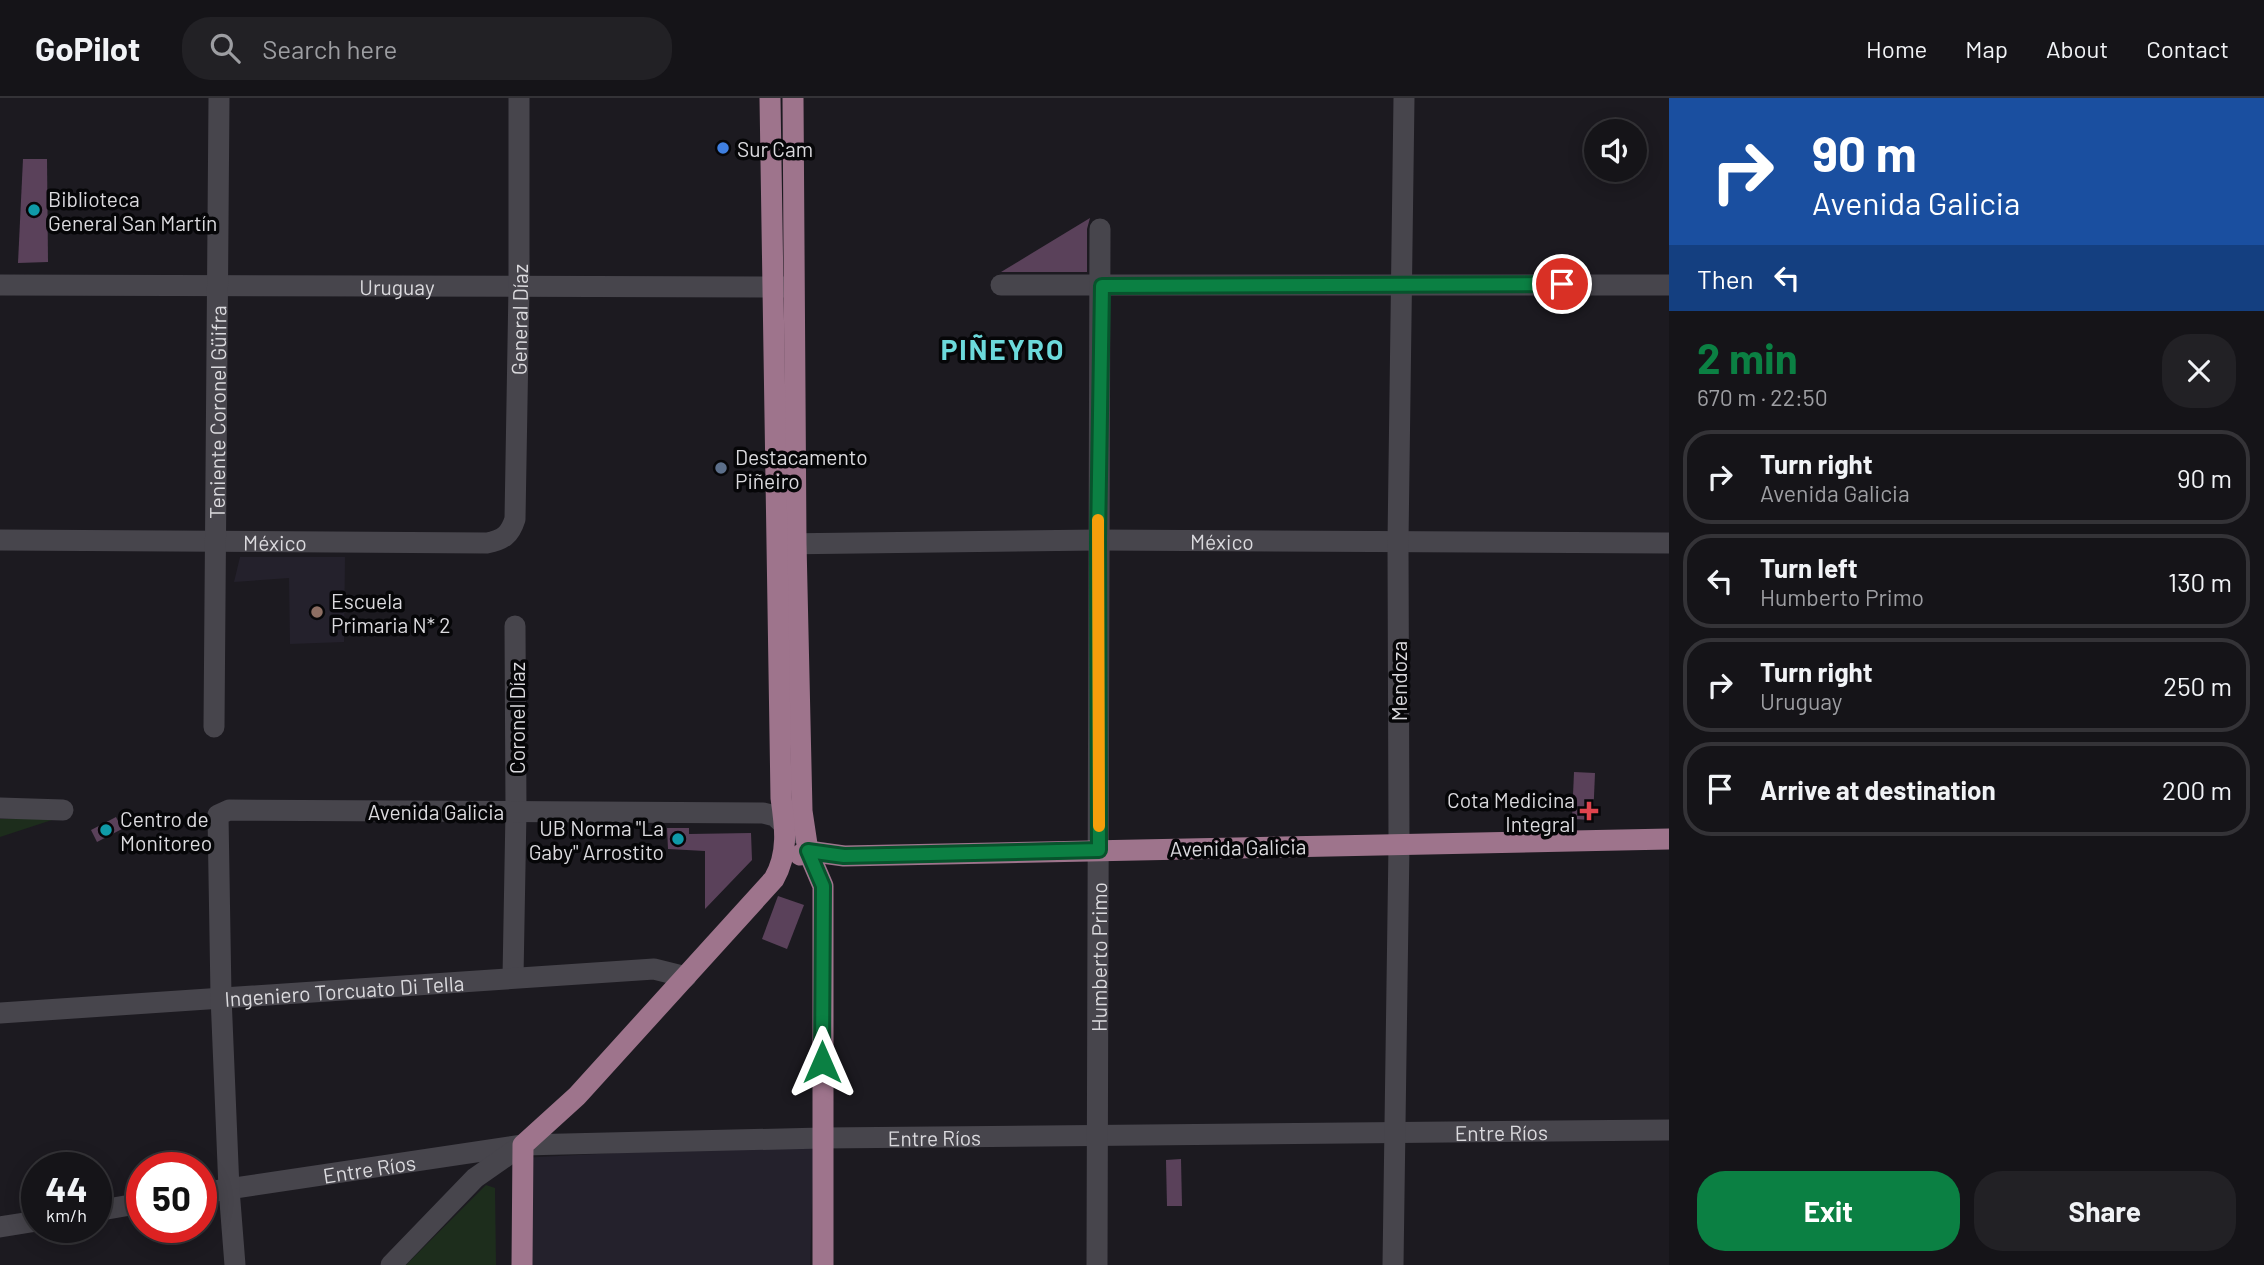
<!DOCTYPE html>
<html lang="en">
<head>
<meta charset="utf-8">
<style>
	:root { --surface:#151418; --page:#222125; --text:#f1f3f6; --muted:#9d9ea2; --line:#343337; --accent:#0b8043 }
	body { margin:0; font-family:Barlow,sans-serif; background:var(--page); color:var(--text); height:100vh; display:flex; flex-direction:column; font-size:26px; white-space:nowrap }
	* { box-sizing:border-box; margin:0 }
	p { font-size:23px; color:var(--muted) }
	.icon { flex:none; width:38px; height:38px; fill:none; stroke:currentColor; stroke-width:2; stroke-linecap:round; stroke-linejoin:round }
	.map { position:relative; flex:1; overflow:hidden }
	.side { display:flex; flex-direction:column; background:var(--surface); width:595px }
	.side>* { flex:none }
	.banner { background:#1a4fa0; color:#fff; overflow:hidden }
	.buttons { position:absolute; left:1584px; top:21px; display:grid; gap:14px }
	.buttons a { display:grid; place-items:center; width:63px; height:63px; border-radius:50%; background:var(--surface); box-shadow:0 4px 18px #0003,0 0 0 2px var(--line); font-size:35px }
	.speed { position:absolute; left:21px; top:1054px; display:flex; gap:14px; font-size:35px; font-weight:700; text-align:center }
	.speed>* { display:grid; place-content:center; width:91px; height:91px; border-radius:50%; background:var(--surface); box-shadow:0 4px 18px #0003,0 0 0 2px var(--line); line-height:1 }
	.speed small { font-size:18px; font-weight:400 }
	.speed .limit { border:10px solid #d22; background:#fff; color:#111 }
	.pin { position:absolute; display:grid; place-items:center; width:60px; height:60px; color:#fff; margin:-30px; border:4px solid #fff; border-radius:50%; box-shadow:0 2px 7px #0007 }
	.me { position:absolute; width:77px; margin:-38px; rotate:0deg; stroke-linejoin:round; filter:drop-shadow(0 0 5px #0008) }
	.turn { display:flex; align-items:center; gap:24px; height:147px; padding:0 28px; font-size:32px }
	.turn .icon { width:91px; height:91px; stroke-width:2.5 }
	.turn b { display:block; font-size:49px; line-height:60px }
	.then { display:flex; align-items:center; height:66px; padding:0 28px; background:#0003; gap:14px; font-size:26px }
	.round { display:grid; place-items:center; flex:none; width:74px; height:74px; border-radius:28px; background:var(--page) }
	.headline { display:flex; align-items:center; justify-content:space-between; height:119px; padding:0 28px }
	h1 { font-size:42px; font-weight:700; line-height:52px; color:var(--accent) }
	.cta { display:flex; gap:14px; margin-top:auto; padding:14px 28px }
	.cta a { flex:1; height:80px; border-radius:28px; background:var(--accent); color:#fff; font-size:28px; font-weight:700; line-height:80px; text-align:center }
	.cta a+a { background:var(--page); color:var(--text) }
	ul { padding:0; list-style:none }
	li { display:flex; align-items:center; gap:21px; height:94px; margin:0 14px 10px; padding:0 14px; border:4px solid var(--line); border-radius:28px }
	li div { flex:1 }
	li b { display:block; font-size:26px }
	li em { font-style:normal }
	header { display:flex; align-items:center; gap:42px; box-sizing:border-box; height:98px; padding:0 35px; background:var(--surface); border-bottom:2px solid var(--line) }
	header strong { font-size:33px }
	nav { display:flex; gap:38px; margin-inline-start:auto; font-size:24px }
	.search { width:490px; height:63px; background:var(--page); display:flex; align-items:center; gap:18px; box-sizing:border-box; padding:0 24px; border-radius:28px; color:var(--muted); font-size:26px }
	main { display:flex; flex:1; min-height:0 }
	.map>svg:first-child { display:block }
	.built { fill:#24212c }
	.green { fill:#1d2d1c }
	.building { fill:#5a415a }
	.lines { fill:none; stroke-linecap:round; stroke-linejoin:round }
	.minor { stroke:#47454c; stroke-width:21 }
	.major { stroke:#9e748c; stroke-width:21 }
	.route-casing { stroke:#07532c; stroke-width:18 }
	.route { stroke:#0b8043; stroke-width:12 }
	.slow { stroke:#f59e0b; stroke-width:12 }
	.shop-dot { fill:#3f7fe0; stroke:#060608; stroke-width:2.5 }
	.culture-dot { fill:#0f9aa8; stroke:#060608; stroke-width:2.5 }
	.service-dot { fill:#5c6f8a; stroke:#060608; stroke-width:2.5 }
	.education-dot { fill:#8d6e63; stroke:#060608; stroke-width:2.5 }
	.health-dot { fill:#e0444e; stroke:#060608; stroke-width:2.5 }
	.labels { text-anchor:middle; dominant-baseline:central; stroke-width:7; stroke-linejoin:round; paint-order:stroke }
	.poi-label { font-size:21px; fill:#dbdade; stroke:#060608; text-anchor:start }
	.street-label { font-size:21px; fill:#dbdade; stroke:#060608 }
	.district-label { font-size:28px; font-weight:bold; letter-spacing:2px; fill:#6cd9db; stroke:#060608 }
</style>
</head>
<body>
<header>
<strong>GoPilot</strong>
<div class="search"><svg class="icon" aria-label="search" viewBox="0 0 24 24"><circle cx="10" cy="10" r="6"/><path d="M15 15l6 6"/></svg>Search here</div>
<nav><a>Home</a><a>Map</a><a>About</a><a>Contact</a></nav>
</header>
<main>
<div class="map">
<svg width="1669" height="1167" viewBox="0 0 1669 1167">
	<rect width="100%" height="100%" fill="#1c1a20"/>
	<g class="built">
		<path d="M240 459H345L344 544 290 546 289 480 234 484Z"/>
		<path d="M814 1045 810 1167H522L519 1060Z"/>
	</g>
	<g class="green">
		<path d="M58 720 0 739V721Z"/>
		<path d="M486 1087 495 1090 496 1167H406Z"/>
	</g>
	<g class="building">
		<path d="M23 61H47L48 164 18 165Z"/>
		<path d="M1090 120 1087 131V174H1001Z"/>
		<path d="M1574 674 1595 675 1593 722 1572 721Z"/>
		<path d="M116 719 122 731 97 744 91 732Z"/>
		<path d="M667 730H689V736L751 735 752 762 705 811V753L668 751Z"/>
		<path d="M778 798 804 807 787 851 762 841Z"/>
		<path d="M1181 1061 1182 1108H1167L1166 1062Z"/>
	</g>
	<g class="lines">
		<g class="minor">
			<path id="s1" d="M0 187 789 189"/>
			<path d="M1001 187H1669"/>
			<path id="s2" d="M0 442 487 445C503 442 510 437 515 421L519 188V0"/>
			<path id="s3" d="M779 446 1098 442 1669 445"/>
			<path id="s4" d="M214 629 219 0"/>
			<path d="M0 710 63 712"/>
			<path d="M513 879 516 713 515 528"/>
			<path id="s5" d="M0 915 654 871 686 879"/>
			<path id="s6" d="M201 1095 523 1047 822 1040 1669 1032"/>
			<path d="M96 1113 142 1105"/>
			<path d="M0 1129 37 1123"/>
			<path d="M235 1167 229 1091 221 898 218 717 229 712 763 715 775 718 793 735"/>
			<path d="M391 1167 475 1080 515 1052"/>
			<path id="s7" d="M1097 1167 1100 131"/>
			<path d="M1393 1167 1399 746 1398 444 1404 0"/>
		</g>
		<g class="major">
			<path d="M793 0 796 445 802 713 808 753 823 788V1167"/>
			<path d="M800 757 808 753 844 758 1669 741"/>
			<path d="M522 1167 523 1047 577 998 774 781C789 755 785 728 781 700L770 0"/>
		</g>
	</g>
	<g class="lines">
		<g class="route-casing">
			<path id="route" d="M822 964 823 788 808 753 844 758 1099 752 1098 442 1102 188 1562 186"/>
		</g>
		<use href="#route" class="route"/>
		<path class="slow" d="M1098 422 1099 728"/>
	</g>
	<circle class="shop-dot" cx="723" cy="50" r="7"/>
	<g class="culture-dot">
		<circle cx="34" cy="112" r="7"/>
		<circle cx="106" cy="732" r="7"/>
		<circle cx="678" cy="741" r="7"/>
	</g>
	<circle class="service-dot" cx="721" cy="370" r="7"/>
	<circle class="education-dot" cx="317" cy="514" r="7"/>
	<path class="health-dot" d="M1585.5 702.5h7v7h7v7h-7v7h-7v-7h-7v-7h7z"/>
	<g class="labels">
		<g class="poi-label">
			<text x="737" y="50">Sur Cam</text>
			<text x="48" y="100">Biblioteca<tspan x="48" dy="24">General San Martín</tspan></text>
			<text x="735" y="358">Destacamento<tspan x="735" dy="24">Piñeiro</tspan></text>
			<text x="331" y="502">Escuela<tspan x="331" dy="24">Primaria N* 2</tspan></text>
			<text x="1575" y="701" text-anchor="end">Cota Medicina<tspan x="1575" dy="24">Integral</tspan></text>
			<text x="120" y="720">Centro de<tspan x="120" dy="24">Monitoreo</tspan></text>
			<text x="664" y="729" text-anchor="end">UB Norma "La<tspan x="664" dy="24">Gaby" Arrostito</tspan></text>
		</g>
		<g class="street-label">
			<text stroke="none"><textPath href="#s1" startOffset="397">Uruguay</textPath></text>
			<text stroke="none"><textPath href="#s2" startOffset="726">General Díaz</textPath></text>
			<text stroke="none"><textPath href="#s4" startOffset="315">Teniente Coronel Güifra</textPath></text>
			<text stroke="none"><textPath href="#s3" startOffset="443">México</textPath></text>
			<text stroke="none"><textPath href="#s2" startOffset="275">México</textPath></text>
			<text transform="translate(1398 583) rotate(-90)">Mendoza</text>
			<text transform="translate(516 620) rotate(-90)">Coronel Díaz</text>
			<text x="436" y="713">Avenida Galicia</text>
			<text transform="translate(1238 749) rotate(-1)">Avenida Galicia</text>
			<text stroke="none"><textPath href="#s7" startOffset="308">Humberto Primo</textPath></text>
			<text stroke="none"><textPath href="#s5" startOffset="345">Ingeniero Torcuato Di Tella</textPath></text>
			<text stroke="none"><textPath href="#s6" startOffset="1304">Entre Ríos</textPath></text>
			<text stroke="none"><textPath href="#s6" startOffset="737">Entre Ríos</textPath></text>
			<text stroke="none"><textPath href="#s6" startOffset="170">Entre Ríos</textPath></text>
		</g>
		<g class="district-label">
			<text x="1003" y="251">PIÑEYRO</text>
		</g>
	</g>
</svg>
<div class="buttons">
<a><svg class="icon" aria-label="sound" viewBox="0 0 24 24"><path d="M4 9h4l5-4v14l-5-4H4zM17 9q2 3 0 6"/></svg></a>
</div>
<div class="speed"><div>44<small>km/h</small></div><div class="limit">50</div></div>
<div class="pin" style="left:1562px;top:186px;background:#d93025"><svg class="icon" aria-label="arrive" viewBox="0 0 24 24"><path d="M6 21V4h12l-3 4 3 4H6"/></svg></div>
<svg class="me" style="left:822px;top:964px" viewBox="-20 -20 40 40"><path d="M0-17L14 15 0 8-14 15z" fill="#0b8043" stroke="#fff" stroke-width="4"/></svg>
</div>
<section class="side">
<div class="banner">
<div class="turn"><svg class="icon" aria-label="right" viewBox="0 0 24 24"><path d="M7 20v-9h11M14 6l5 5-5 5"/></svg><div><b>90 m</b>Avenida Galicia</div></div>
<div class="then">Then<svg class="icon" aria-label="left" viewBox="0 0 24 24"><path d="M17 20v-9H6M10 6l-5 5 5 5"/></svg></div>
</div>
<div class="headline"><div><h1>2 min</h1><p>670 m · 22:50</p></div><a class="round"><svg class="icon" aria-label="close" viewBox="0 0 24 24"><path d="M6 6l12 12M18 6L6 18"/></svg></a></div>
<ul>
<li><svg class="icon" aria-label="right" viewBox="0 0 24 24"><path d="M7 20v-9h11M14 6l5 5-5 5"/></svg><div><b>Turn right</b><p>Avenida Galicia</p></div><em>90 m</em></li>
<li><svg class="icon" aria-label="left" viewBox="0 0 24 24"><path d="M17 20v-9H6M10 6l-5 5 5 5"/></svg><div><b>Turn left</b><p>Humberto Primo</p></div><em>130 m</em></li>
<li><svg class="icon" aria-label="right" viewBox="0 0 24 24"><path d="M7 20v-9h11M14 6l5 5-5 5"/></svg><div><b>Turn right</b><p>Uruguay</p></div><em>250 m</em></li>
<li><svg class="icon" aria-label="arrive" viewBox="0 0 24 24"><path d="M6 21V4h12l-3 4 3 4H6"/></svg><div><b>Arrive at destination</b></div><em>200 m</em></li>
</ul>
<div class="cta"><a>Exit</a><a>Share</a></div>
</section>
</main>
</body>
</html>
